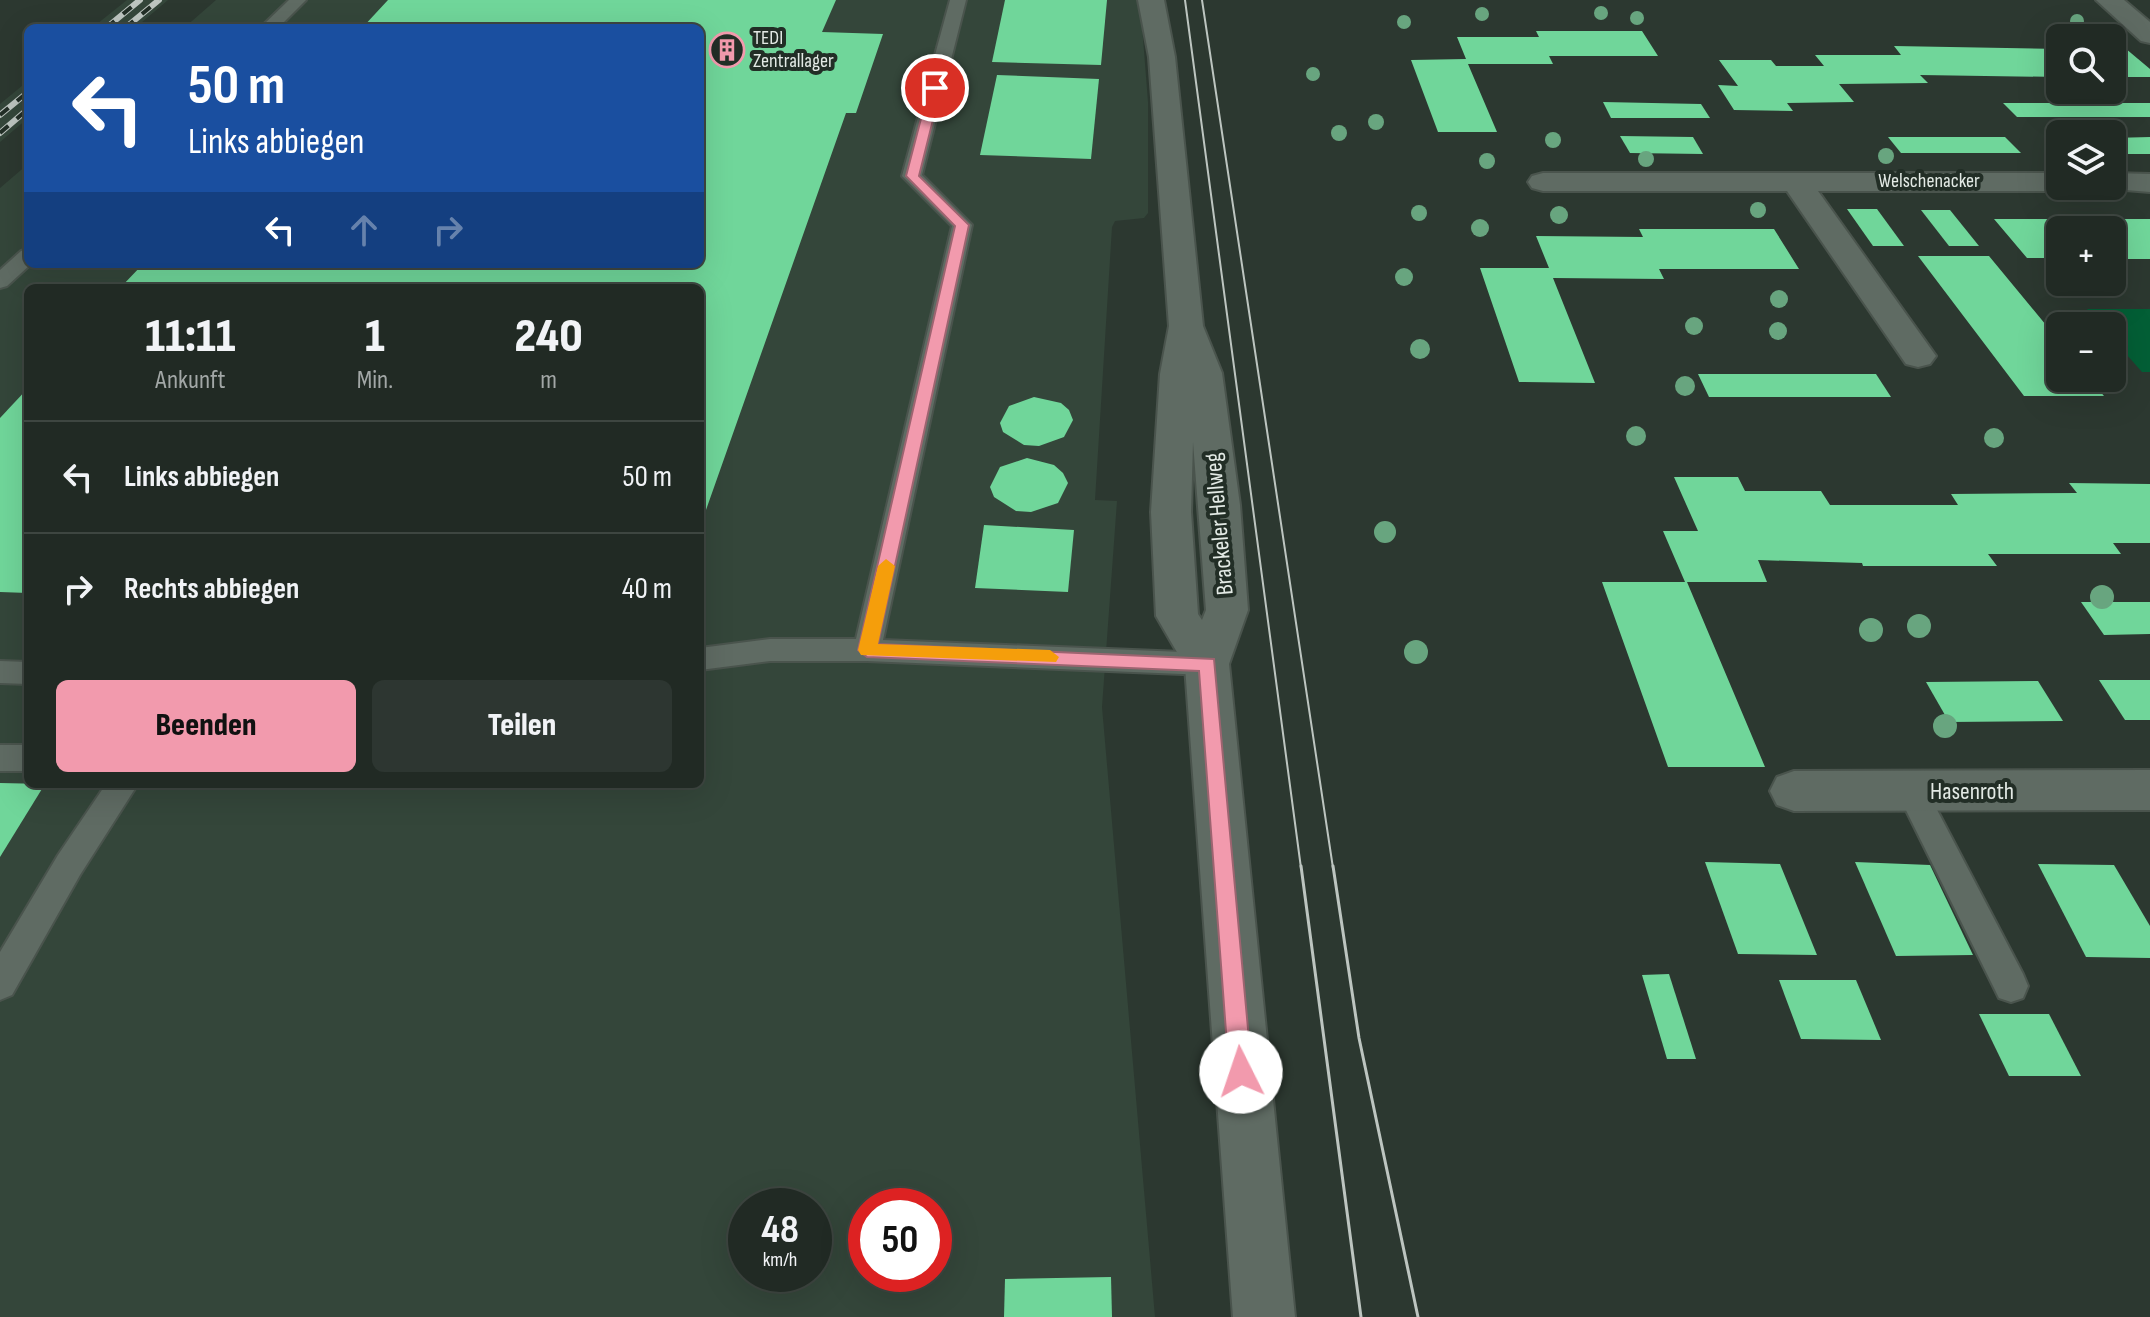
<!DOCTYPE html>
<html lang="de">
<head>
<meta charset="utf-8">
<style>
	:root { --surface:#212a24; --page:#2d3631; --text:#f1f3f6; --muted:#a2a7a6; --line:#3e4641; --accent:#f29aad }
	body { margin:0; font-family:"Sofia Sans Condensed",sans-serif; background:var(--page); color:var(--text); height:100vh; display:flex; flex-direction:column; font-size:30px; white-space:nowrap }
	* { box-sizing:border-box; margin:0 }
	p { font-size:26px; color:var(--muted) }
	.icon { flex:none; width:44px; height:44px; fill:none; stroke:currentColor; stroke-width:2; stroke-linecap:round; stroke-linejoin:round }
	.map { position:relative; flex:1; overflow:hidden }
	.sheet { position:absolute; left:24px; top:284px; width:680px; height:504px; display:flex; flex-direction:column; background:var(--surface); border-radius:12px; box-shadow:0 8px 32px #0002,0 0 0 2px var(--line) }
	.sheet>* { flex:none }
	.guide { position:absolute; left:24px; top:24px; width:680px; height:244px; border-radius:12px; box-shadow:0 8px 32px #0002,0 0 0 2px var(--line); background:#1a4fa0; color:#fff; overflow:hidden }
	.buttons { position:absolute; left:2046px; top:24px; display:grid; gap:16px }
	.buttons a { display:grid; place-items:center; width:80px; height:80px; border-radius:12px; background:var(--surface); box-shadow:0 8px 32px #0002,0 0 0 2px var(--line); font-size:40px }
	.speed { position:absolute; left:728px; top:1188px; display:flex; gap:16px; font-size:40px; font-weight:700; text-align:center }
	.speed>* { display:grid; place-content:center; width:104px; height:104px; border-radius:50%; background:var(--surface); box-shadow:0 8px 32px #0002,0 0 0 2px var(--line); line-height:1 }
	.speed small { font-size:20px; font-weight:400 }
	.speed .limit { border:12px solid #d22; background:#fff; color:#111 }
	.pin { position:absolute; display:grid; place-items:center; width:68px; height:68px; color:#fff; margin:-34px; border:4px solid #fff; border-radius:50%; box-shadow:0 2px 8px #0007 }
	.me { position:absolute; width:88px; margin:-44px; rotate:356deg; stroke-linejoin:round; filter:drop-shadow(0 0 6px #0008) }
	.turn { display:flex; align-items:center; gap:28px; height:168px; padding:0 32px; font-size:36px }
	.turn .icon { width:104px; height:104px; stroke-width:2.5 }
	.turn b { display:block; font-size:56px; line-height:68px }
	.lanes { display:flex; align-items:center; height:76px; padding:0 32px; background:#0003; justify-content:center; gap:40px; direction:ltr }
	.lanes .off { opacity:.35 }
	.eta { display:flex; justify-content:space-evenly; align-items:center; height:136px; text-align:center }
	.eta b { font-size:48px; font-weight:800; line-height:56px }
	.primary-button { display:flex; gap:16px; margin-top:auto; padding:16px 32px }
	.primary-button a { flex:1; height:92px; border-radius:12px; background:var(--accent); color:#111; font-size:32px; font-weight:800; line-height:92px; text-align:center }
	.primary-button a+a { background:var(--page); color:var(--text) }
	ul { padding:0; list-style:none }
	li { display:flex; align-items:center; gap:24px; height:112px; padding:0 32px; border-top:2px solid var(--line) }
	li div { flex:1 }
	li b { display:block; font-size:30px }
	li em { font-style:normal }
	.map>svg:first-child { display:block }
	.built { fill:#34463a; fill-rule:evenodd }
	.green { fill:#035f36 }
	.building { fill:#70d69a }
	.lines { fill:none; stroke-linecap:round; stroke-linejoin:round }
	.lane-casing { stroke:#4a544d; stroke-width:4 }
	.street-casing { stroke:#4a544d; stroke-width:4 }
	.secondary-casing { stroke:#4a544d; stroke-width:4 }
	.lane { fill:#5f6b63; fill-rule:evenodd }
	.street { fill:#5f6b63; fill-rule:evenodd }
	.secondary { fill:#5f6b63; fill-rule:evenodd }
	.tram-far1 { stroke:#bdc5c0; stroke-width:2 }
	.tram { stroke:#bdc5c0; stroke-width:3 }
	.rail-casing { stroke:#bdc5c0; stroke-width:6 }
	.rail { stroke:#222e26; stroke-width:4; stroke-dasharray:11; stroke-linecap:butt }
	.tree { fill:#68a57f }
	.route { fill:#f29aad; stroke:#9d6470; stroke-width:2 }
	.slow { fill:#f59e0b }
	.labels { text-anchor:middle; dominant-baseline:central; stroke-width:8; stroke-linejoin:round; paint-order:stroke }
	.far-poi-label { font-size:20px; fill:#e3eae5; stroke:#222e26; text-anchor:start }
	.far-street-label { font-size:20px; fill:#e3eae5; stroke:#222e26 }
	.street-label { font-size:24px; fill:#e3eae5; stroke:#222e26 }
</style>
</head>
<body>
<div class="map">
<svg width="2150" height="1317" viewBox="0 0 2150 1317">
	<rect width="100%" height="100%" fill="#2c3830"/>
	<g class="built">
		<path d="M127 0H168L135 28H92Z"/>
		<path d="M216 0H1140L1148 102V213L1144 218 1115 221 1112 227 1095 500 1117 501 1102 707 1155 1317H0V188L28 164V264H700V28H184ZM28 288H700V784H28ZM746 1206H814V1274H746ZM866 1206H934V1274H866Z"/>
		<path d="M28 81V118L0 142V104Z"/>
	</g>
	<path class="green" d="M2087 309H2150V372H2142L2112 338V326H2102Z"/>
	<g class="building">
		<path d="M388 0H836L822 32 883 34 856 113H846L700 527V288H120L143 264H700V28H362Z"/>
		<path d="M1005 0H1107L1101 65 992 62Z"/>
		<path d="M1536 31H1642L1658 56H1549L1553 64H1468L1497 132H1438L1411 60 1466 59 1457 37H1539Z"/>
		<path d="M1894 46 2060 49V77L1920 75 1928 83 1839 84 1854 102 1787 103 1793 111 1734 110 1718 85 1738 86 1719 60H1771L1776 66H1824L1815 55H1901Z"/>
		<path d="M2112 48H2125L2150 69V77H2112Z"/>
		<path d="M997 75 1099 79 1091 159 980 155Z"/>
		<path d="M1603 102 1701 104 1710 118H1611Z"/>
		<path d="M2003 103H2150V117H2017Z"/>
		<path d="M1620 136 1693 137 1703 154 1630 153Z"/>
		<path d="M1888 137H2005L2021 153H1901Z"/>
		<path d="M2150 137V154H2112V138Z"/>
		<path d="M1847 209H1877L1904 246H1873Z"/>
		<path d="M1921 210H1950L1979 246H1949Z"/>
		<path d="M1994 219H2150V259H2112V230H2060V258H2027Z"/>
		<path d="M1639 229H1774L1799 269H1659L1664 279 1553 278 1595 383 1519 382 1480 268H1549L1536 236 1643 237Z"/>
		<path d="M1918 256H1989L2060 342V378H2089L2104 396H2024Z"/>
		<path d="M1698 374H1876L1891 397H1709Z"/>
		<path d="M28 388V593L0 592V418Z"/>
		<path d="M1034 397 1061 403 1069 410 1073 420 1064 437 1039 446 1024 445 1003 432 1000 423 1009 406Z"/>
		<path d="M1027 458 1054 465 1063 473 1068 483 1058 503 1031 512 1016 511 994 497 990 487 1000 467Z"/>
		<path d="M1674 477H1738L1745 491H1821L1830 505H1958L1951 494 2077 493 2069 483 2150 484V543H2113L2121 554H1988L1997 566H1863L1862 563 1758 560 1767 582H1687L1765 767H1668L1602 582H1685L1663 531H1698Z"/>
		<path d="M984 525 1074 530 1068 592 975 588Z"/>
		<path d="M2081 602H2150V634L2104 635Z"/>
		<path d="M2099 680H2150V720H2125Z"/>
		<path d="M2038 681 2063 721 1949 722 1926 682Z"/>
		<path d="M0 783 45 784 0 857Z"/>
		<path d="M1705 862 1780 864 1817 955 1738 954Z"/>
		<path d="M1855 862 1930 865 1973 955 1896 956Z"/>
		<path d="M2038 864 2114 865 2150 926V958L2086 957Z"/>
		<path d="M1669 974 1696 1059H1667L1642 975Z"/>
		<path d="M1779 980H1856L1881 1040 1801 1039Z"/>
		<path d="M1979 1014H2049L2081 1076H2009Z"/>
		<path d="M1111 1277 1112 1317H1004L1005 1279Z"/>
	</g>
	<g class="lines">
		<g class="lane-casing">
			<g id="lane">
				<path d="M289 0H306L278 28H260Z"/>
				<path d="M950 0H966L922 175 972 225 883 640 1207 653 1217 656 1221 664 1217 672 1207 675 867 661H770L700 670V648L770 639H856L952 226 902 176Z"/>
				<path d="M28 249V264H31L7 286 0 288V270L21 251Z"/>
				<path d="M0 661 28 662V684L0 683Z"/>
				<rect x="0" y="745" width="28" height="26"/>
				<path d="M1912 779 1923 783 2023 974 2028 986 2023 998 2011 1002 1999 998 1897 792 1901 783Z"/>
				<path d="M106 784H138L80 875 12 995 0 1000V952L58 855Z"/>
			</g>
		</g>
		<g class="street-casing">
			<g id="street">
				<path d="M2096 0H2124L2150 22V43L2141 41Z"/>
				<path d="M1543 173H2060V186H2072L2060 191H1818L1936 356 1930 364 1918 367 1906 364 1787 191H1543L1532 188 1528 182 1532 176Z"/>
				<path d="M2112 173 2150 174V192L2101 188 2100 186H2112Z"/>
				<path d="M2150 770V810L1794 811 1777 805 1770 791 1777 777 1794 771Z"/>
			</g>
		</g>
		<g class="secondary-casing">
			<path id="secondary" d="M1138 0H1164L1175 57 1203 326 1222 373 1240 505 1248 610 1229 664 1295 1317H1233L1185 666 1156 616 1151 512 1160 374 1169 326 1149 57ZM1193 442 1206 610 1202 620 1198 614 1191 512Z"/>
		</g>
		<use href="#lane" class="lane"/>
		<use href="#street" class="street"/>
		<use href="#secondary" class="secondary"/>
		<g class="tram-far1">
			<path d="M1185 0 1301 868"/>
			<path d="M1202 0 1333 868"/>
		</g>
		<g class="tram">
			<path d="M1301 866 1361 1317"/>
			<path d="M1333 866 1359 1038 1418 1317"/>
		</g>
		<g class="rail-casing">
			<g id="rail">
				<path d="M106 28 140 0"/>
				<path d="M125 28 159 0"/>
				<path d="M0 115 28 92"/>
				<path d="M0 133 28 109"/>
			</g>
		</g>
		<use href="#rail" class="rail"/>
	</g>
	<g class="tree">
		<circle cx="1601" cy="13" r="7"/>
		<circle cx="1482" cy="14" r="7"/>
		<circle cx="1637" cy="18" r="7"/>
		<circle cx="2077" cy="21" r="7"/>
		<circle cx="1404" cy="22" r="7"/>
		<circle cx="1313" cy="74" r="7"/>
		<circle cx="1376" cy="122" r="8"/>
		<circle cx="1339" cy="133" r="8"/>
		<circle cx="1553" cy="140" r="8"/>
		<circle cx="1886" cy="156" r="8"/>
		<circle cx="1646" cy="159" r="8"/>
		<circle cx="1487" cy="161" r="8"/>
		<circle cx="1758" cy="210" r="8"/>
		<circle cx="1419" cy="213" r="8"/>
		<circle cx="1559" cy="215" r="9"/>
		<circle cx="1480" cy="228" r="9"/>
		<circle cx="1404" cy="277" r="9"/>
		<circle cx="1779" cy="299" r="9"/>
		<circle cx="1694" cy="326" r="9"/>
		<circle cx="1778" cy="331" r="9"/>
		<circle cx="1420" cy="349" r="10"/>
		<circle cx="1685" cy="386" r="10"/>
		<circle cx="1636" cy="436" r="10"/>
		<circle cx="1994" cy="438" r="10"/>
		<circle cx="1385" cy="532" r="11"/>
		<circle cx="2102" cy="597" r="12"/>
		<circle cx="1919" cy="626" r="12"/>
		<circle cx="1871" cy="630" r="12"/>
		<circle cx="1416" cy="652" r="12"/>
		<circle cx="1945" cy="726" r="12"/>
	</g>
	<path class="route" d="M935 85 941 88 919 176 969 225 878 644 1214 659 1252 1072 1249 1080 1241 1084 1233 1080 1229 1072 1199 671 867 657 858 650 955 226 906 176 929 88Z"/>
	<path class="slow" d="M886 559 895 566 878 644 1050 650 1059 657 1056 662 861 655 858 650 878 566Z"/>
	<defs>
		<g id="building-ring" transform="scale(1.8)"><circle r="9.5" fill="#222e26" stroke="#f29aad" stroke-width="1.5"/><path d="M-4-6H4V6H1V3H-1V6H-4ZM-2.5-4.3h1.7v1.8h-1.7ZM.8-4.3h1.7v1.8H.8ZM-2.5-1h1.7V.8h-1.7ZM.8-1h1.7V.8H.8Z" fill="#f29aad"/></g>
	</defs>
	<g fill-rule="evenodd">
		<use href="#building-ring" x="727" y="50"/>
	</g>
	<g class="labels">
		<g class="far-poi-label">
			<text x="753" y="38">TEDI<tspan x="753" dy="23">Zentrallager</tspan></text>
		</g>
		<g class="far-street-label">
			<text x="1929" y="181">Welschenacker</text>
		</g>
		<g class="street-label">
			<text transform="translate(1219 524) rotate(-95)">Brackeler Hellweg</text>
			<text x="1972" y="791">Hasenroth</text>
		</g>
	</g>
</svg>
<div class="buttons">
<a><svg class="icon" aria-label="search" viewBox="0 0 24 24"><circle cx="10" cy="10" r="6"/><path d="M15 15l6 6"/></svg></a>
<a><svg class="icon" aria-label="layers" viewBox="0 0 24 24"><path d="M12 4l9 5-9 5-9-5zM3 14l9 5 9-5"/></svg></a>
<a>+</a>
<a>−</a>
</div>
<div class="speed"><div>48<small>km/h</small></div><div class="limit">50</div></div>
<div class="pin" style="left:935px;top:88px;background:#d93025"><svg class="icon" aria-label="arrive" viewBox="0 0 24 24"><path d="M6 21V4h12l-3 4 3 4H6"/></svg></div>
<svg class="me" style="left:1241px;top:1072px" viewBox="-20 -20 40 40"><circle r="19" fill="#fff"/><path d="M0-13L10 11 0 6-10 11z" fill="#f29aad"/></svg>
<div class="guide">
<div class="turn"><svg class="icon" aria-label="left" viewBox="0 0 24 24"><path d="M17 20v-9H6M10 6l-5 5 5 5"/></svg><div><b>50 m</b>Links abbiegen</div></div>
<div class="lanes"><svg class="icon" aria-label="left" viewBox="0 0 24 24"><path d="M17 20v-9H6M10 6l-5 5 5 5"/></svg><svg class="icon off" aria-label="ahead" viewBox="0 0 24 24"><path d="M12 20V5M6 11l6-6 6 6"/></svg><svg class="icon off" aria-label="right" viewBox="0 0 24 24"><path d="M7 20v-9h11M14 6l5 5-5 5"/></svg></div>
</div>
<section class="sheet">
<div class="eta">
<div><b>11:11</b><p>Ankunft</p></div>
<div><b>1</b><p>Min.</p></div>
<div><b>240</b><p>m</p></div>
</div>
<ul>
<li><svg class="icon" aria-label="left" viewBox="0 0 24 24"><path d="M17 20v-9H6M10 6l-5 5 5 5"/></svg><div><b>Links abbiegen</b></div><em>50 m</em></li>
<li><svg class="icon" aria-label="right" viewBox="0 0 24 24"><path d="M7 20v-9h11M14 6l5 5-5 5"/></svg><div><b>Rechts abbiegen</b></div><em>40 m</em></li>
</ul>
<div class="primary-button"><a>Beenden</a><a>Teilen</a></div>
</section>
</div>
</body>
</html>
